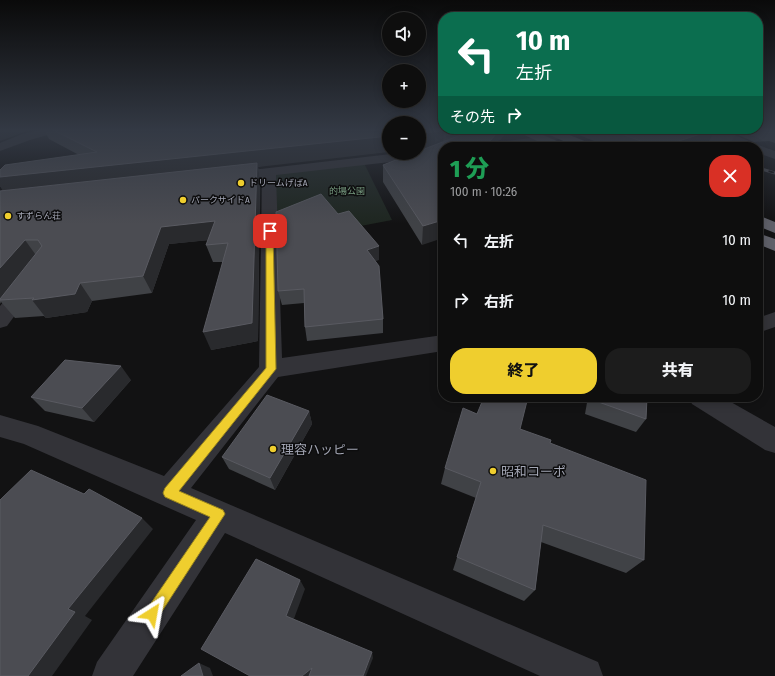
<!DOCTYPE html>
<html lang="ja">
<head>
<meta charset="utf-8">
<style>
	:root { --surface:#0e0e0e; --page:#1c1c1c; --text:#f1f3f6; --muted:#9b9c9e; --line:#2e2e2e; --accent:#efce2e }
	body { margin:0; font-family:"Fira Sans Condensed","Noto Sans JP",sans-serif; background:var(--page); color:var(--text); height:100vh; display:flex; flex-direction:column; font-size:15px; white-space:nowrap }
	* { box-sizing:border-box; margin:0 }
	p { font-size:13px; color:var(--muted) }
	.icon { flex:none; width:22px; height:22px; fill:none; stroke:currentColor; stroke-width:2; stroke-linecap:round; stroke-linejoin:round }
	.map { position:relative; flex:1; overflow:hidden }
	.side { position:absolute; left:438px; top:142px; width:325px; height:260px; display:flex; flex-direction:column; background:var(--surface); border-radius:16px; box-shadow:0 2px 10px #0003,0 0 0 1px var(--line) }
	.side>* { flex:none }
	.guide { position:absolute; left:438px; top:12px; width:325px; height:122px; border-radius:16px; box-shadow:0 2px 10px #0003,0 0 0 1px var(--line); background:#0b6e4f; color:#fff; overflow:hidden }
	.fabs { position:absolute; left:382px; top:12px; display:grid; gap:8px }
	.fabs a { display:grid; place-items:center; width:44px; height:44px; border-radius:50%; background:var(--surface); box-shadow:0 2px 10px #0003,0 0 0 1px var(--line); font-size:20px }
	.pin { position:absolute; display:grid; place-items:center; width:34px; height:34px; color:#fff; margin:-17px; border-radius:8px; box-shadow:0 2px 6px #0006 }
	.me { position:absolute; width:44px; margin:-22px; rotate:34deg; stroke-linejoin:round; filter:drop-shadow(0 0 3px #0008) }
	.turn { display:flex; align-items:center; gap:14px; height:84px; padding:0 12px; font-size:18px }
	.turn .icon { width:52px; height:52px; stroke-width:2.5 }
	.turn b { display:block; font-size:28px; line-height:34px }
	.then { display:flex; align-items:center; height:38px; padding:0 12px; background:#0003; gap:8px; font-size:15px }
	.round { display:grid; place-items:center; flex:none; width:42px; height:42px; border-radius:16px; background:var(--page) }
	.summary { display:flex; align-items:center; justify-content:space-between; height:68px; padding:0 12px }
	h1 { font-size:24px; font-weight:800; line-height:30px; color:#1e9e55 }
	.cta { display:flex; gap:8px; margin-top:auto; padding:8px 12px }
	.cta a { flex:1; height:46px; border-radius:16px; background:var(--accent); color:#111; font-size:16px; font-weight:800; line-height:46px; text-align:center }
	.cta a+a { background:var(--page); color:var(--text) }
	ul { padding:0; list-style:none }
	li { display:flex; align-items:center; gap:12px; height:60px; padding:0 12px }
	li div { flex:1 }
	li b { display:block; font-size:15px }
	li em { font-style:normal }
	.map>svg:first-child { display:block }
	.green { fill:#1e2620 }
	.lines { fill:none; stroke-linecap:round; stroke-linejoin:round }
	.minor { fill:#333338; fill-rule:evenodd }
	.highway { fill:#5f6069; fill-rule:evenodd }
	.rail-casing { stroke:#4c4c53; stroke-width:3 }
	.rail { stroke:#0d0d0e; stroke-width:2; stroke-dasharray:5.5; stroke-linecap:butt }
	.wall { fill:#404246 }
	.shaded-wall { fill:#292a2d }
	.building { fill:#4b4c52; stroke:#595a61 }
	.route { fill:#efce2e; stroke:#9b861e }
	.poi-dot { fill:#efce2e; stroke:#0d0d0e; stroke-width:1.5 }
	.labels { text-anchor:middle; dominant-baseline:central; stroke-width:3; stroke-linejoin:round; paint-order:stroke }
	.far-poi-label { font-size:9px; fill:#a3a6b4; stroke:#0d0d0e; text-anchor:start }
	.far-park-label { font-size:9px; fill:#7a9f83; stroke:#0d0d0e }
	.near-poi-label { font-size:13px; fill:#a3a6b4; stroke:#0d0d0e; text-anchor:start }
</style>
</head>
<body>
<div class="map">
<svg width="775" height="676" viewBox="0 0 775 676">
	<rect width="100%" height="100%" fill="#121213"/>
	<path class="green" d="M363 161 392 220 345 229 270 216 269 172Z"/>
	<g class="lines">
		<g class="minor">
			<path d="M41 130H60L58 132 30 140 0 151V143L22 134Z"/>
			<path d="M707 130H723L758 145 775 151V159L758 153V147H742L709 132Z"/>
			<path d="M560 131 564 132 566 135 564 138 521 147H484L486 144 490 143 532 138Z"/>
			<path d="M443 148V156L276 175 282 358 443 335V351L278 377 191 488 598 662 603 676H540L225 533 133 676H92L97 662 196 520 24 444 0 437V415L38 426 164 476 259 367 262 177 230 180 225 179 223 176 225 173 400 153H419V151Z"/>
			<path d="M26 281 33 283 36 287 7 326 0 328V306L19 283Z"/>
			<path d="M775 312V327L758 333V318Z"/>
			<path d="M689 397H722L775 427V453L765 450 692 404Z"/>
		</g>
		<g class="highway">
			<path d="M516 130H531L564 144 566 147H550L518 132Z"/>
			<path d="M541 130H557L592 144 594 147H577L543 132Z"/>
			<path d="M758 215 775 222V233L758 226Z"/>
			<path d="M758 233 775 239V251L758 244Z"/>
		</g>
		<g class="rail-casing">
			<path id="rail" d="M758 168 775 173"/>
		</g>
		<use href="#rail" class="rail"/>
	</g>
	<g class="wall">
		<path d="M44 130H389L258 167 260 179 258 341 211 350 223 262H213L206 245 208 240 169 244 152 293 92 301 87 312 46 318 44 316 15 318 1 302 0 304V191L3 190 0 186V170L79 155 49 139Z"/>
		<path d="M419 130H508L500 140 495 141 494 147H443L422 245 383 182V165L426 148 419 149Z"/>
		<path d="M567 130H775V143L769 141 754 142 736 134 730 143 707 145 700 147H609Z"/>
		<path d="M379 260 375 261 383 319V333L307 341 305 327 304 303 282 305 278 291Z"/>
		<path d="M131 380 94 422 45 411 31 397Z"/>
		<path d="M588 397H647L646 419 636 432 585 414Z"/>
		<path d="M309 411 312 424 275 490 229 469 222 457Z"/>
		<path d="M520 429 550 443 644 560 626 573 541 542 535 590 524 601 453 570 476 498 441 484 445 468Z"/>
	</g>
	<g class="shaded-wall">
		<path d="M0 130H30L0 141Z"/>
		<path d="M475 130H508L500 140 495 141 494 147H485Z"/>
		<path d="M713 130H715L707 145 700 147H660Z"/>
		<path d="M444 131 443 147 419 149V133Z"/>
		<path d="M389 136V152L258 167 260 179 258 341 211 350 203 332 257 167 6 195 0 186V177Z"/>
		<path d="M443 220V238L422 245 423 226Z"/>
		<path d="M215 221 221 239 169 244 152 293 143 276 161 227Z"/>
		<path d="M25 240 38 258 0 300V268Z"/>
		<path d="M379 246V260L368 264 367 250Z"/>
		<path d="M80 283 92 301 87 312 46 318 32 300Z"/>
		<path d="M121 366 131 380 94 422 82 408Z"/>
		<path d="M309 411 312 424 275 490 270 478Z"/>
		<path d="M142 518 153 529 85 616 92 620 52 676H28L68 609Z"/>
		<path d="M300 580 305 589 292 624 286 616Z"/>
		<path d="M372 652 373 658 366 676H363Z"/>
		<path d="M199 663 210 668 213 676H203Z"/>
		<path d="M312 668V676H302Z"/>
	</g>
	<g class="building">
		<path d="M53 130H389V136L0 177V170L5 165 97 152Z"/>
		<path d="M419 130H463L444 131 419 133Z"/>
		<path d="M474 130H486V132L497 133 485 147H486H443V220L423 226 383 165 414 153H419V151Z"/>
		<path d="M611 130H713L660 147H657Z"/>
		<path d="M257 163 252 323 203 332 228 243 206 245 215 221 161 227 143 276 80 283 75 294 32 300 34 298 0 300V299L42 246 38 240H25L0 268V191Z"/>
		<path d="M321 194 338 214 349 211 379 246 367 250 379 266 383 319 305 327 304 289 278 291 276 212Z"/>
		<path d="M758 280 763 282 758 286Z"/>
		<path d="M65 360 121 366 82 408 31 397Z"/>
		<path d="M267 395 309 411 270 478 222 457Z"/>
		<path d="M484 397H528L520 429 551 440 550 443 646 480 644 560 543 525 535 590 457 557 481 482 445 468 463 408 477 414Z"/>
		<path d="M594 397H647L646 419 593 400Z"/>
		<path d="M31 470 84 494 89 489 142 518 68 609 75 612 28 676H0V500Z"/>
		<path d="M256 559 300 580 286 616 372 652 363 676H309L312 668 302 676H250L201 649Z"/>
		<path d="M199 663 203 676H181Z"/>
	</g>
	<linearGradient id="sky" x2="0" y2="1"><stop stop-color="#0a0a0a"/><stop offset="0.58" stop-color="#333944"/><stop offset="1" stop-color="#333944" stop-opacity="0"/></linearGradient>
	<rect width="775" height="224" fill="url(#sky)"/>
	<path class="route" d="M270 229 273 231 276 369 179 491 223 510 225 514 157 619 152 621 147 619 145 614 147 609 210 517 165 497 163 493 165 488 266 368V231Z"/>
	<g class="poi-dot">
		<circle cx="241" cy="183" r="4"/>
		<circle cx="183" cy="200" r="4"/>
		<circle cx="8" cy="216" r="4"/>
		<circle cx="273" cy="449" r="4"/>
		<circle cx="493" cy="471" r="4"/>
	</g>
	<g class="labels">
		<g class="far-poi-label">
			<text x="249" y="183">ドリームげばA</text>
			<text x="191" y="200">パークサイドA</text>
			<text x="16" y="216">すずらん荘</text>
		</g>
		<g class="far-park-label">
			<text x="347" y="191">的場公園</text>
		</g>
		<g class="near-poi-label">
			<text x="281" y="449">理容ハッピー</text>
			<text x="501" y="471">昭和コーポ</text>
		</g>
	</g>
</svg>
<div class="fabs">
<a><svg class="icon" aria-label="sound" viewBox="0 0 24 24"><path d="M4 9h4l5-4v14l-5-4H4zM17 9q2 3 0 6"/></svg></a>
<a>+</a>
<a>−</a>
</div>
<div class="pin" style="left:270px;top:231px;background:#d93025"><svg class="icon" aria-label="arrive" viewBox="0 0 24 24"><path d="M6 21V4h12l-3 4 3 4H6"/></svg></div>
<svg class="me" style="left:152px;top:614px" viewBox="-20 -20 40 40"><path d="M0-17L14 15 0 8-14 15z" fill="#efce2e" stroke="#fff" stroke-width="4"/></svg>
<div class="guide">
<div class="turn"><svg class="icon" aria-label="left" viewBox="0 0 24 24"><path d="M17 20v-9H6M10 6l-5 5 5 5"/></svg><div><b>10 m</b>左折</div></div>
<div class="then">その先<svg class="icon" aria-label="right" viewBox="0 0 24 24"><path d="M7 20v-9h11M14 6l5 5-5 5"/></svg></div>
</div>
<section class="side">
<div class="summary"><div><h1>1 分</h1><p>100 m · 10:26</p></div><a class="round" style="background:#d93025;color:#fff"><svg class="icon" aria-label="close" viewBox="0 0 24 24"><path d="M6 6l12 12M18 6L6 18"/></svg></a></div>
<ul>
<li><svg class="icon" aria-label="left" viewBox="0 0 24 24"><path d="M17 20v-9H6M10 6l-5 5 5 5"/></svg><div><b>左折</b></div><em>10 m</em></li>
<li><svg class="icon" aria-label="right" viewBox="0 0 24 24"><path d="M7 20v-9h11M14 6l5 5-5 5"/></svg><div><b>右折</b></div><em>10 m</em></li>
</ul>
<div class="cta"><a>終了</a><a>共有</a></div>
</section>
</div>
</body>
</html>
